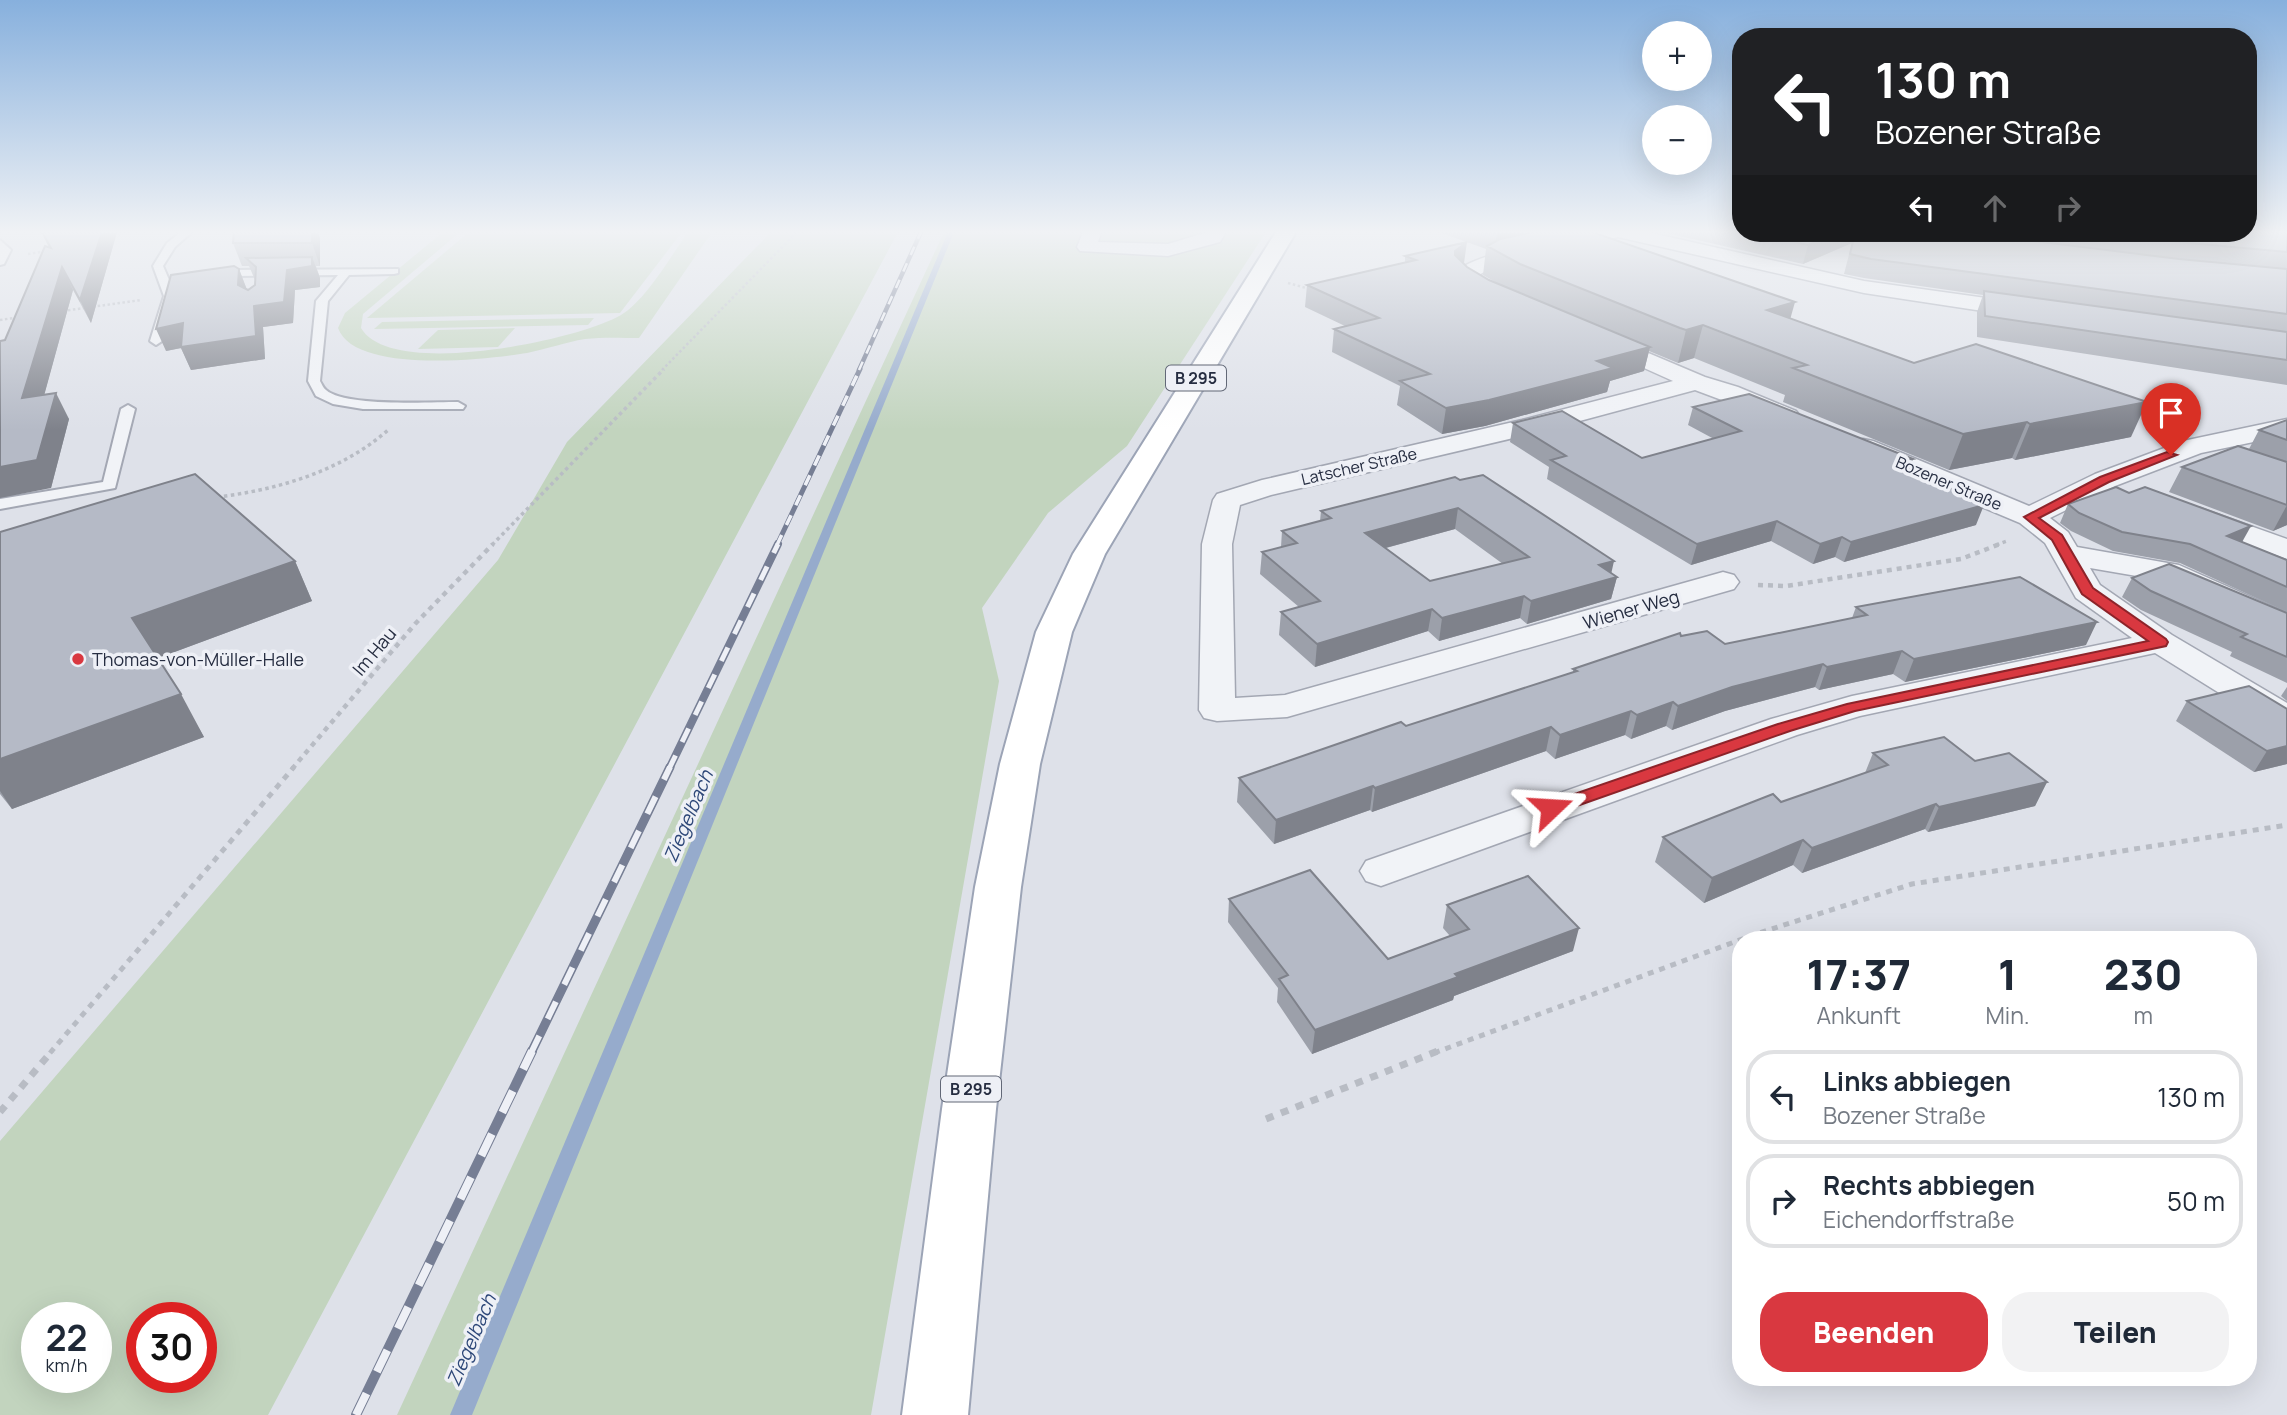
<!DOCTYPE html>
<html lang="de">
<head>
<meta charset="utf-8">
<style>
	:root { --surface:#fff; --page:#f2f2f3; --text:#1f2937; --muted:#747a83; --line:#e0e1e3; --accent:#d93840 }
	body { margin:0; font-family:Manrope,sans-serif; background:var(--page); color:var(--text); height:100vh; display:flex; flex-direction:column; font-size:26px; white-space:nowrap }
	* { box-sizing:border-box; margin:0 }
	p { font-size:23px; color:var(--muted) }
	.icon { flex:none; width:38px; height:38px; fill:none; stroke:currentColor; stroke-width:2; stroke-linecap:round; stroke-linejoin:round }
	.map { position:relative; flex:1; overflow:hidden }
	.drawer { position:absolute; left:1732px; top:931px; width:525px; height:455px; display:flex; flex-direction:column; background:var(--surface); border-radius:28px; box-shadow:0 7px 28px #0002 }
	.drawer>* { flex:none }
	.guide { position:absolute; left:1732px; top:28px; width:525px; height:214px; border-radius:28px; box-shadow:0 7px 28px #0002; background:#202124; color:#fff; overflow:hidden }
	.fabs { position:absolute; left:1642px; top:21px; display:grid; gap:14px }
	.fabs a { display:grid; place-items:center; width:70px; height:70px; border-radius:50%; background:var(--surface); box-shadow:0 7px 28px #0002; font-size:35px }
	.speed { position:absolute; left:21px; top:1302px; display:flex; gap:14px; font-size:35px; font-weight:700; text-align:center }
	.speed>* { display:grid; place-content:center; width:91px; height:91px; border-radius:50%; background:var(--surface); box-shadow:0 7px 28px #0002; line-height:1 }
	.speed small { font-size:18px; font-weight:400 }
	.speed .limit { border:10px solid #d22; background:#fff; color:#111 }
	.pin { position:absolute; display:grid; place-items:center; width:60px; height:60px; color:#fff; margin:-72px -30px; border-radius:50% 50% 50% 0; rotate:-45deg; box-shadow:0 0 7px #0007 }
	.pin .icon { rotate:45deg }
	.me { position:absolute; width:77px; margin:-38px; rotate:70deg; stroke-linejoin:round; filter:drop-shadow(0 0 5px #0008) }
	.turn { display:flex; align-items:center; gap:24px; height:147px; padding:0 28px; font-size:32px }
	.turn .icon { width:91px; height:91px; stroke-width:2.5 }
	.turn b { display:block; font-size:49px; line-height:60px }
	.lanes { display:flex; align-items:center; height:66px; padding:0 28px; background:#0003; justify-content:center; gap:35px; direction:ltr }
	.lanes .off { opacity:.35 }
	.eta { display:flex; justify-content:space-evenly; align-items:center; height:119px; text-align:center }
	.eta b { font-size:42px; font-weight:800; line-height:49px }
	.action { display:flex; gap:14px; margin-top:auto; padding:14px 28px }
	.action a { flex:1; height:80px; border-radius:28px; background:var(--accent); color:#fff; font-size:28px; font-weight:800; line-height:80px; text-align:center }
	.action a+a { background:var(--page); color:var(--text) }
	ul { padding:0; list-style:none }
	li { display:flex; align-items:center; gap:21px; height:94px; margin:0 14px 10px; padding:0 14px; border:4px solid var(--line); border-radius:28px }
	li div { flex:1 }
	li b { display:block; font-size:26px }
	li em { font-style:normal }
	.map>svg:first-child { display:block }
	.green { fill:#c2d4be; fill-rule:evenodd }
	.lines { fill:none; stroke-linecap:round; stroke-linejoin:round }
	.stream { fill:#96abcc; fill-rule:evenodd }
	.lane-casing { stroke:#a3a7b3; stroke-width:4 }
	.street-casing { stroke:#a3a7b3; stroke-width:3 }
	.primary-casing { stroke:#9ca4b6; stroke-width:4 }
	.path-far4 { stroke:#b8bcc4; stroke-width:2.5; stroke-dasharray:2.5 2.5; stroke-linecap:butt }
	.path-far3 { stroke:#b8bcc4; stroke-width:3.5; stroke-dasharray:3.5 3.5; stroke-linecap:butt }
	.path-far2 { stroke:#b8bcc4; stroke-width:4.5; stroke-dasharray:5 5; stroke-linecap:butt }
	.path-far1 { stroke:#b8bcc4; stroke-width:5; stroke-dasharray:6 6; stroke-linecap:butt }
	.path { stroke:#b8bcc4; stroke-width:7; stroke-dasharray:8 8; stroke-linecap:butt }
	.lane { fill:#f1f3f7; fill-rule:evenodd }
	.street { fill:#f1f3f7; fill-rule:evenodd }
	.primary { fill:#fff; fill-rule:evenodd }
	.rail-far4-casing { stroke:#767e94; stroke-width:4.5 }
	.rail-far3-casing { stroke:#767e94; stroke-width:5 }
	.rail-far2-casing { stroke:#767e94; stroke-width:8 }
	.rail-far1-casing { stroke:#767e94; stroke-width:9 }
	.rail-casing { stroke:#767e94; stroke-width:10 }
	.rail-far4 { stroke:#eef0f6; stroke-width:2.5; stroke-dasharray:9; stroke-linecap:butt }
	.rail-far3 { stroke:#eef0f6; stroke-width:3.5; stroke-dasharray:11; stroke-linecap:butt }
	.rail-far2 { stroke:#eef0f6; stroke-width:5; stroke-dasharray:15; stroke-linecap:butt }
	.rail-far1 { stroke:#eef0f6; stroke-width:6; stroke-dasharray:19; stroke-linecap:butt }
	.rail { stroke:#eef0f6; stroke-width:8; stroke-dasharray:24; stroke-linecap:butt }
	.wall { fill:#9ca0aa; fill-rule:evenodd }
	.shaded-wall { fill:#7f828b }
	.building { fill:#b5bac6; stroke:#7f828b; stroke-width:2; fill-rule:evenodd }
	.route { fill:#d93840; stroke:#8d242a; stroke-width:2 }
	.poi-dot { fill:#d93840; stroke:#eef0f6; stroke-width:2.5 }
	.labels { text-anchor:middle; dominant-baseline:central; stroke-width:7; stroke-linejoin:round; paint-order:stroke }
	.shield { fill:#eef0f6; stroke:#626877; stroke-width:2 }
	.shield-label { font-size:16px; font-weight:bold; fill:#262d41 }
	.far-street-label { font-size:16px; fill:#262d41; stroke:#eef0f6 }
	.street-label { font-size:18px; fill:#262d41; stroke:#eef0f6 }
	.poi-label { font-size:18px; fill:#262d41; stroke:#eef0f6; text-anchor:start }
	.water-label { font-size:19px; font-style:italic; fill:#2d4778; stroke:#eef0f6 }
</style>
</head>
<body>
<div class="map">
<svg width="2287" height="1415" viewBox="0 0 2287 1415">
	<rect width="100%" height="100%" fill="#dee1e9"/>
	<g class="green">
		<path d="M443 232H460L363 314 361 328C391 380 579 340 621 315 646 300 671 256 688 232H712L639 338C622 338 603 337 585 339 566 342 547 349 527 353 489 359 355 375 338 328L345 313Z"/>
		<path d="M469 232H682L620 313 367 318Z"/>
		<path d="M771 232H898L268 1415H0V1141L498 560 567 442ZM37 1318H96V1377H37ZM142 1318H201V1377H142Z"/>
		<path d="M944 232H1266L1127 446 1048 513 982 608 999 681 871 1415H397Z"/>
		<path d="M594 318 588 325 374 329 382 322Z"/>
		<path d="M515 328 498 347 418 349 438 330Z"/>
	</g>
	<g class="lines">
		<path class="stream" d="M948 232H954L472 1415H450Z"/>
		<g class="lane-casing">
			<g id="lane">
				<path d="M181 232H192L175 247 163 266 176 296 162 341 156 345 150 341 164 296 153 266 167 243Z"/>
				<path d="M0 240 11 250 4 264 0 265Z"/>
				<path d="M398 269V273L394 274 349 275 328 301 320 381C322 384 323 388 326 390 345 407 431 402 458 402L465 406 463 409H363L333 404 316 396 308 381 316 301 338 275 235 276 230 273 235 270Z"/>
				<path d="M128 405 135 409 115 488 0 509V499L103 482 121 409Z"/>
			</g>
		</g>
		<g class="street-casing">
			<g id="street">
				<path d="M1083 232H1101L1098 242 1168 244 1208 232H1226L1220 242 1168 256 1080 251 1077 247Z"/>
				<path d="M1589 232H1647L1864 281 2029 304 2037 306 2040 311 2037 316 2029 318 1864 293 1618 237 1495 266 1477 276 1507 295 1503 299C1485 304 1464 288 1454 274 1468 254 1562 239 1589 232Z"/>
				<path d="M1601 333 1705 377 1738 387 1796 411 1800 416 1796 421 1787 424 1778 421 1695 390 1535 433 1271 495 1240 505 1232 544 1235 698 1285 695 1723 572 1734 575 1739 582 1734 589 1287 717 1217 721 1204 718 1199 710 1202 544 1213 500 1217 494 1262 480 1522 420 1673 381 1593 345 1590 340 1593 335Z"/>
				<path d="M2287 419V435L2201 453 2115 486 2050 518 2068 532 2077 547 2179 565 2287 613V635L2160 580 2090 568 2100 585 2172 635 2287 703V730L2274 727 2155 653 1860 716 1797 735 1381 886 1366 881 1360 871 1366 861 1771 719 1852 696 2132 638 2076 598 2045 543 2020 523 1853 453 1850 447 1853 441 1863 439 1873 441 2029 506 2095 474 2183 441Z"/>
				<path d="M2200 508 2287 539V559L2190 523 2185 517 2190 511Z"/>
			</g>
		</g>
		<g class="primary-casing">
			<path id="primary" d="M1276 232H1296L1105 554 1072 632 1040 764 1021 887 996 1109 968 1415H902L942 1109 975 887 1000 764 1036 632 1073 554Z"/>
		</g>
		<g class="path-far4">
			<path d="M114 236 126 232"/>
			<path d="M28 254 47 251"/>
			<path d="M1288 283 1310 289"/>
			<path d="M63 311 141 300"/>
			<path d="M0 320 20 317"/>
			<path d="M662 370 797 232"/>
		</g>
		<g class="path-far3">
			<path d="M217 497C277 490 342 471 388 430"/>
			<path d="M492 545 664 369"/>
			<path d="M1996 545 2007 541"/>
		</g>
		<g class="path-far2">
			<path d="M1758 585 1786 586 1961 559 2000 544"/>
			<path d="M292 769 415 624 493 544"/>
		</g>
		<g class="path-far1">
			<path d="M50 1053 294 767"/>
			<path d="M1434 1053 1756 934 1912 884 2287 825"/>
		</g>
		<g class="path">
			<path d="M0 1112 52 1051"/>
			<path d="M1266 1119 1438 1051"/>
		</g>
		<use href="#lane" class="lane"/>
		<use href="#street" class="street"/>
		<use href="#primary" class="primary"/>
		<g class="rail-far4-casing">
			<path id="rail-far4" d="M859 370 921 232"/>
		</g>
		<g class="rail-far3-casing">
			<path id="rail-far3" d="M777 545 860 369"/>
		</g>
		<g class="rail-far2-casing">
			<path id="rail-far2" d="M669 769 778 544"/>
		</g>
		<g class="rail-far1-casing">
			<path id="rail-far1" d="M531 1053 670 767"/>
		</g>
		<g class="rail-casing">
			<path id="rail" d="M356 1415 532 1051"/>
		</g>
		<use href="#rail-far4" class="rail-far4"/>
		<use href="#rail-far3" class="rail-far3"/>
		<use href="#rail-far2" class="rail-far2"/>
		<use href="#rail-far1" class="rail-far1"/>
		<use href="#rail" class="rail"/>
	</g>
	<g class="wall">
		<path d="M42 232H117L91 323 73 290 44 395 69 419 51 488 5 340 49 248Z"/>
		<path d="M234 232H318L320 239V266H316L320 278V287L295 290 293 323 263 327 265 359 191 370 181 348 166 351 239 269 247 290 255 285V280L249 266H242L233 243Z"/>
		<path d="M1439 232H1592L1790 318 1914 363 2131 437 2015 460 2012 458 1949 470 1783 402 1785 395 1694 358 1678 363 1649 351 1644 371 1610 381 1607 392 1485 426 1442 434 1397 405 1400 386 1332 352 1334 329 1345 326 1305 307 1307 285 1405 263V256L1464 263 1467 267 1489 280 1499 284 1483 275 1486 249Z"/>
		<path d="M1662 232H2287V385L1977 337V312L1983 295 1864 278 1844 274 1852 243 1803 264Z"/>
		<path d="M1693 407 1913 459 1909 469 1976 525 1844 562 1835 557 1813 564 1771 541 1691 565 1547 479 1549 467 1510 442 1513 423 1642 458 1714 439 1688 425Z"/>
		<path d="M2287 420V525L2273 531 2169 492 2182 467 2249 449 2259 430Z"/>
		<path d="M1455 477 1617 577 1611 599 1527 624 1520 618 1439 641 1428 631 1315 667 1279 635 1281 612 1299 607 1260 574 1262 552 1281 547 1282 531 1320 521 1321 511ZM1455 529 1503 564 1430 581 1386 548Z"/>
		<path d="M2068 504 2242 542 2287 560V612L2180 563 2113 551 2071 531 2060 523Z"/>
		<path d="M0 532 295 561 312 601 158 658 204 737 12 809 0 794Z"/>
		<path d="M2132 578 2287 613V683L2230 656 2232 652 2141 610 2122 597Z"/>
		<path d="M1856 607 2086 645 1905 682 1893 674 1819 690 1815 687 1725 711 1672 730 1666 726 1631 739 1625 735 1555 759 1546 751 1372 812 1370 810 1274 844 1237 802 1239 778 1406 726 1573 673V669L1681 636 1725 644 1852 618Z"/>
		<path d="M2287 687V701L2281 696Z"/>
		<path d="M2187 701 2285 709 2287 764 2254 772 2176 721Z"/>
		<path d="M1873 753 1975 761 2047 782 2035 806 1928 832 1925 829 1802 873 1793 865 1704 903 1655 862 1663 837 1781 802 1865 773Z"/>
		<path d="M1229 899 1388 959 1450 936 1443 928 1447 905 1573 951 1454 996 1453 1000 1312 1054 1277 1002 1278 988 1228 922Z"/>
	</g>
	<g class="shaded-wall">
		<path d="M102 232H117L91 323 80 300Z"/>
		<path d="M312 232H318L320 239V266L312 243Z"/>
		<path d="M1499 232H1545L1494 250 1497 233Z"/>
		<path d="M1838 233H1855L1852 243 1803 264 1808 245Z"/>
		<path d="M1467 242 1464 263 1452 272 1455 251Z"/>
		<path d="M312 257 320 278V287L295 290 293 323 263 327 265 359 191 370 181 348 166 351 156 329 254 306 287 270Z"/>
		<path d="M62 267 73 290 36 425 22 398Z"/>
		<path d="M239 269 247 290 238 285Z"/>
		<path d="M1795 302 1786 334 1767 310Z"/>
		<path d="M1703 325 1694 358 1678 363 1686 330Z"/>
		<path d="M1650 347 1644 371 1610 381 1607 392 1485 426 1442 434 1446 408 1597 361Z"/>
		<path d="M56 393 69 419 51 488 0 498V467Z"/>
		<path d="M2147 402 2131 437 2015 460 2030 424Z"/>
		<path d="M2027 422 2012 458 1949 470 1963 434Z"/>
		<path d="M1913 459 1906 479 1897 462Z"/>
		<path d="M1984 505 1976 525 1844 562 1851 542Z"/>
		<path d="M2287 505V525L2273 531Z"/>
		<path d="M1458 508 1455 529 1363 554 1365 533Z"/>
		<path d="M1777 521 1771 541 1691 565 1697 544Z"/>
		<path d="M2251 526 2241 544 2227 536Z"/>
		<path d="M1842 537 1835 557 1813 564 1820 544Z"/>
		<path d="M295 561 312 601 153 660 132 618Z"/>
		<path d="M1614 561 1610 579 1617 577 1611 599 1527 624 1531 601 1599 565Z"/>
		<path d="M1524 596 1520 618 1439 641 1442 618Z"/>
		<path d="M1432 609 1428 631 1315 667 1317 644Z"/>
		<path d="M2097 622 2086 645 1905 682 1914 659Z"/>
		<path d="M1902 651 1893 674 1819 690 1827 667Z"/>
		<path d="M1823 664 1815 687 1725 711 1672 730 1678 706 1732 687Z"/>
		<path d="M181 694 204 737 12 809 0 791V759Z"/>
		<path d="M1673 702 1666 726 1631 739 1637 715Z"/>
		<path d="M1631 711 1625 735 1555 759 1560 735Z"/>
		<path d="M1551 727 1546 751 1372 812 1375 788Z"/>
		<path d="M2287 746V764L2254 772 2267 751Z"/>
		<path d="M2047 782 2035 806 1928 832 1939 807Z"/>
		<path d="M1373 786 1370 810 1274 844 1276 820Z"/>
		<path d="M1936 804 1925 829 1802 873 1812 848Z"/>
		<path d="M1803 840 1793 865 1704 903 1712 878Z"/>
		<path d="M1579 928 1573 951 1454 996 1453 1000 1312 1054 1315 1030 1455 974Z"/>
	</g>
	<g class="building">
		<path d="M42 232H102L80 300 62 267 22 398 56 393 37 460 0 467V341L5 340 45 246 51 248Z"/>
		<path d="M234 232H312V243H233Z"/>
		<path d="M1533 232H1592L1795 302 1767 310 1914 363 1976 344 2147 402 2030 424 2027 422 1963 434 1793 368 1807 365 1703 325 1686 330 1680 328 1520 264 1487 246 1500 239Z"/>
		<path d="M2249 232H2287V252L2179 242 2103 233Z"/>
		<path d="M1753 233H1838L1808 245Z"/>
		<path d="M1855 233H1969L2179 259 2287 269V314L1871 259 1850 254Z"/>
		<path d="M1467 242 1455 251V255L1467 267 1489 280 1650 347 1597 361 1613 368 1489 400 1446 408 1400 381 1430 374 1334 329 1379 318 1307 285 1416 260 1405 256Z"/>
		<path d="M312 257V266L287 270 284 302 254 306 256 336 181 347 183 323 156 329 171 275 234 266 239 269 238 285 248 290 255 285 256 267 246 258Z"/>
		<path d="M1984 291 2287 332V360L1985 316Z"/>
		<path d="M1749 394 1913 459 1897 462 1984 505 1851 542 1842 537 1820 544 1777 521 1697 544 1551 460 1566 456 1513 423 1562 411 1642 458 1741 431 1693 407Z"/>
		<path d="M2287 420V440L2259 430Z"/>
		<path d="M2238 446 2287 462V505L2182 467Z"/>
		<path d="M195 474 295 561 132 618 181 694 0 759V532Z"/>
		<path d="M1483 475 1614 561 1599 565 1617 577 1531 601 1524 596 1442 618 1432 609 1317 644 1281 612 1320 601 1262 552 1297 543 1282 531 1331 518 1321 511 1455 477 1460 480ZM1458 508 1529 557 1430 581 1365 533Z"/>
		<path d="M2116 487 2129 493 2145 487 2251 526 2227 536 2287 560V587L2190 544 2122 532 2079 513 2068 504Z"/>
		<path d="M2169 564 2287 613V657L2241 637 2247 634 2151 591 2132 578Z"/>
		<path d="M2020 577 2097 622 1914 659 1902 651 1827 667 1823 664 1732 687 1678 706 1673 702 1637 715 1631 711 1560 735 1551 727 1375 788 1373 786 1276 820 1239 778 1401 722 1406 726 1577 671 1573 669 1680 633 1681 636 1707 631 1725 644 1867 615 1856 607Z"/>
		<path d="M2249 686 2287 709V746L2267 751 2187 701Z"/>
		<path d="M1944 737 1975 761 2009 753 2047 782 1939 807 1936 804 1812 848 1803 840 1712 878 1663 837 1773 794 1781 802 1888 765 1873 753Z"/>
		<path d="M1310 870 1388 959 1469 929 1447 905 1528 876 1579 928 1455 974 1458 977 1315 1030 1279 979 1288 975 1229 899Z"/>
	</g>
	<linearGradient id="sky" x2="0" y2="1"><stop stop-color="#87b0dd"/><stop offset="0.54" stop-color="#f0f2f5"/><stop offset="1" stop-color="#f0f2f5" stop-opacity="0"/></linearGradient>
	<rect width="2287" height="430" fill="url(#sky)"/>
	<path class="route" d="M2167 452 2177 455 2109 482 2039 518 2062 535 2093 588 2166 639 2168 642 2166 646 1855 711 1790 731 1557 813H1545L1542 808 1545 804 1778 724 1847 704 2148 641 2082 594 2052 540 2024 517 2100 477Z"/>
	<circle class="poi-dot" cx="78" cy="659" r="7"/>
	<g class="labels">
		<g class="shield">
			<rect x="1166" y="365.5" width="60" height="25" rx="5"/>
			<rect x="941" y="1076.5" width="60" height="25" rx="5"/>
		</g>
		<g class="shield-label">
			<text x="1196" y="378">B 295</text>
			<text x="971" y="1089">B 295</text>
		</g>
		<g class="far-street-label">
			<text transform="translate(1359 466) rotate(-13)">Latscher Straße</text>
			<text transform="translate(1949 483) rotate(23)">Bozener Straße</text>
		</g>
		<g class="street-label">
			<text transform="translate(1631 609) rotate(-16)">Wiener Weg</text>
			<text transform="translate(374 651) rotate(-50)">Im Hau</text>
		</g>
		<g class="poi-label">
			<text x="92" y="659">Thomas-von-Müller-Halle</text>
		</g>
		<g class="water-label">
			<text transform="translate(688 816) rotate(-67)">Ziegelbach</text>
			<text transform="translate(471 1340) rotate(-67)">Ziegelbach</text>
		</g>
	</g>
</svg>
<div class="fabs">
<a>+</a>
<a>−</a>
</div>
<div class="speed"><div>22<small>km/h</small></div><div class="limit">30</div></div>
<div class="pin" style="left:2171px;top:455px;background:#d93025"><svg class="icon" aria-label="arrive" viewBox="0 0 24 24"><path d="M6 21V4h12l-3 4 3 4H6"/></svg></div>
<svg class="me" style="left:1551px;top:808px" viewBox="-20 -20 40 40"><path d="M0-17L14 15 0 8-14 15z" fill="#d93840" stroke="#fff" stroke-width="4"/></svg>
<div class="guide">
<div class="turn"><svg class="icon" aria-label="left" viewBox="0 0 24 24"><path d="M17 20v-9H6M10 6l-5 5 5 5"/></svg><div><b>130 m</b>Bozener Straße</div></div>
<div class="lanes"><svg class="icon" aria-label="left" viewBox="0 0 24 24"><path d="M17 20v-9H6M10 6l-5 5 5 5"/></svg><svg class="icon off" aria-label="ahead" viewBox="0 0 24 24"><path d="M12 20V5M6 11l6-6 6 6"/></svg><svg class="icon off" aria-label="right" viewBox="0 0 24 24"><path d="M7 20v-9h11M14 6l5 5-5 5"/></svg></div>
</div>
<section class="drawer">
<div class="eta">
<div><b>17:37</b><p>Ankunft</p></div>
<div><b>1</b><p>Min.</p></div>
<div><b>230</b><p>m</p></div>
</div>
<ul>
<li><svg class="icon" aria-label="left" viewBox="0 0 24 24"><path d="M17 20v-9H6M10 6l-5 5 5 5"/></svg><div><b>Links abbiegen</b><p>Bozener Straße</p></div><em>130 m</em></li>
<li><svg class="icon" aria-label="right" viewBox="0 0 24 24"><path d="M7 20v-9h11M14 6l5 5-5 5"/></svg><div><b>Rechts abbiegen</b><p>Eichendorffstraße</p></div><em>50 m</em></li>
</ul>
<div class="action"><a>Beenden</a><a>Teilen</a></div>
</section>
</div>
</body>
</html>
